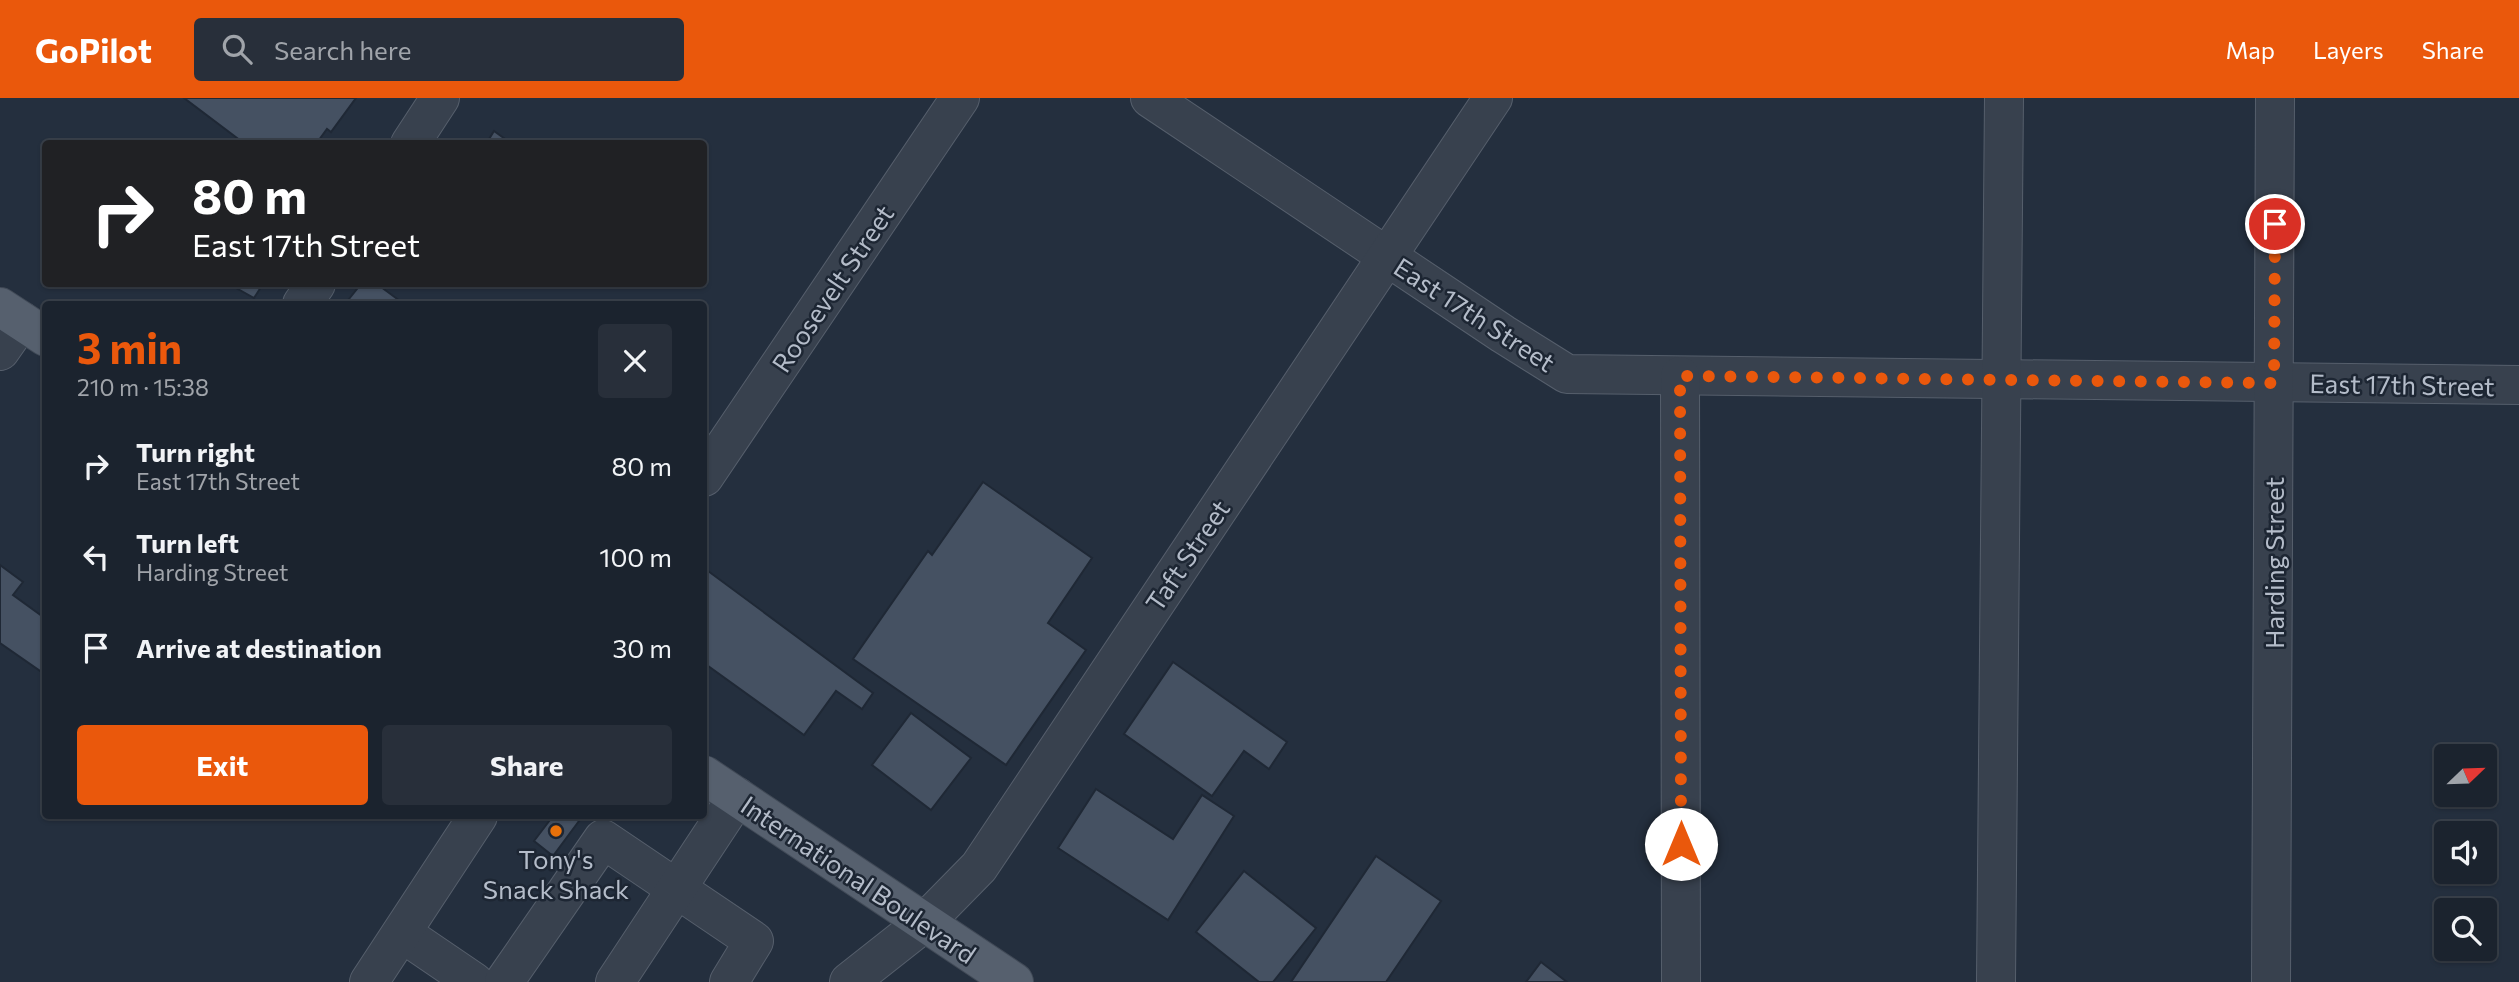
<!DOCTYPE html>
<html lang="en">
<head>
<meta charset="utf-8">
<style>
	:root { --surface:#1b232e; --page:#282f3a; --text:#f1f3f6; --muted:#a0a4aa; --line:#39404a; --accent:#ea580c }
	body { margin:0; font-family:Commissioner,sans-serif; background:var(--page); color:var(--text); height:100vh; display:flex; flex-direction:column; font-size:26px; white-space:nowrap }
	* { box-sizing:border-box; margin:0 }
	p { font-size:23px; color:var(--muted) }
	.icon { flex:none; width:38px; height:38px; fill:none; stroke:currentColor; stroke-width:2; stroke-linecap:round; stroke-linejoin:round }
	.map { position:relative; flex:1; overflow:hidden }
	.side { position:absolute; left:42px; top:203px; width:665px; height:518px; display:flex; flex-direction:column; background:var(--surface); border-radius:7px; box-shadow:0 2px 5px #0004,0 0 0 2px var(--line) }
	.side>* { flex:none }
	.hud { position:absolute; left:42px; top:42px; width:665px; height:147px; border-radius:7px; box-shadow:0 2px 5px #0004,0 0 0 2px var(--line); background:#202124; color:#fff; overflow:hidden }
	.needle { width:46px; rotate:67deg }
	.buttons { position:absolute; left:2434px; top:646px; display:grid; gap:14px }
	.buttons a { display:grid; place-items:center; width:63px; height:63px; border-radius:7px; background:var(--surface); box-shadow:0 2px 5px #0004,0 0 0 2px var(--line); font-size:35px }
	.pin { position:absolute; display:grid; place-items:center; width:60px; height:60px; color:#fff; margin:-30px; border:4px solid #fff; border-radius:50%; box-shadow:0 2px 7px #0007 }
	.me { position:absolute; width:77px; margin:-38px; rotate:0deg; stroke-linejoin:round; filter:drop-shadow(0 0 5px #0008) }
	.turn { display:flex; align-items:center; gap:24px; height:147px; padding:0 35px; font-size:32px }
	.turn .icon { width:91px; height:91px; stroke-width:2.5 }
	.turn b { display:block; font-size:49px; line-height:60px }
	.round { display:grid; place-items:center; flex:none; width:74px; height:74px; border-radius:7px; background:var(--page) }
	.headline { display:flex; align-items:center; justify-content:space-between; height:119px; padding:0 35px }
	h1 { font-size:42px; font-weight:700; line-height:52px; color:var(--accent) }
	.primary-button { display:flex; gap:14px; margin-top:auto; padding:14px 35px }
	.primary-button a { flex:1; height:80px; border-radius:7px; background:var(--accent); color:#fff; font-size:28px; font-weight:700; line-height:80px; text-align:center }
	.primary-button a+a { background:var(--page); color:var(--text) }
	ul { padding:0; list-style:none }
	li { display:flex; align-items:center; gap:21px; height:91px; padding:0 35px }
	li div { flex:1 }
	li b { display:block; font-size:26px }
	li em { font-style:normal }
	header { display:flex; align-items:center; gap:42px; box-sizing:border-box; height:98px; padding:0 35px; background:var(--accent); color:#fff }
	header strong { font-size:33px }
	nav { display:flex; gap:38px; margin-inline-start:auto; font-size:24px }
	.search { width:490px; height:63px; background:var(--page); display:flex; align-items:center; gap:18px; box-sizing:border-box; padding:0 24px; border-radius:7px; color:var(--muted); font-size:26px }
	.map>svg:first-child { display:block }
	.building { fill:#455162; stroke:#1f2835; stroke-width:2 }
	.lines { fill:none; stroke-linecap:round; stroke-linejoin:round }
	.minor-casing { stroke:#565f6c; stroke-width:40 }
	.major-casing { stroke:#414a57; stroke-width:40 }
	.minor { stroke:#38414e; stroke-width:38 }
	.major { stroke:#56606e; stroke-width:38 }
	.route { stroke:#ea580c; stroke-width:12; stroke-dasharray:0 21.6 }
	.food-dot { fill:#e8710a; stroke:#1d2633; stroke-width:2.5 }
	.labels { text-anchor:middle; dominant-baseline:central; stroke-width:5; stroke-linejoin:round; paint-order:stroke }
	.street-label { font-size:26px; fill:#b4bcc9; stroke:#1d2633 }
	.poi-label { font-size:26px; fill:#b4bcc9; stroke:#1d2633 }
</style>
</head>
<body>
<header>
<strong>GoPilot</strong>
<div class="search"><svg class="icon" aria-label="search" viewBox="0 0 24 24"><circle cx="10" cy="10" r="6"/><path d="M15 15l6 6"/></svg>Search here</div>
<nav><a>Map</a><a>Layers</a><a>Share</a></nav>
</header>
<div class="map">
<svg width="2519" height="884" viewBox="0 0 2519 884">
	<rect width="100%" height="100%" fill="#242f3e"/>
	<g class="building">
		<path d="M184 0H356L331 34 327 31 316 46H245Z"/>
		<path d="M494 33 512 46H486Z"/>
		<path d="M229 186H263L254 200Z"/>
		<path d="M361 186H377L404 206H345Z"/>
		<path d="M983 384 1092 460 1048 525 1086 552 1006 667 853 561 928 453 932 457Z"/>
		<path d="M0 467 23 484 13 497 46 521V577L0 545Z"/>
		<path d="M704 470 873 595 862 611 836 593 804 637 704 565Z"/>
		<path d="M1173 564 1287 644 1269 671 1244 653 1212 698 1124 636Z"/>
		<path d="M911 615 971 660 931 712 872 667Z"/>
		<path d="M1096 691 1173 741 1202 697 1234 718 1168 822 1058 750Z"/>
		<path d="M553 718H572L579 723 553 758 534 743Z"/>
		<path d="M1376 758 1441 803 1386 884H1291Z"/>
		<path d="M1244 773 1316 830 1273 884H1259L1196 834Z"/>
		<path d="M1541 864 1567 884H1526Z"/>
	</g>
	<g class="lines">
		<g class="minor-casing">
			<g id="minor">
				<path d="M1150 0 1503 236 1567 276 2519 287"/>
				<path d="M410 46 440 0"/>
				<path d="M302 206 316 186"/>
				<path d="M0 253 21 223"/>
				<path d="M1680 278 1681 884"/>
				<path d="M704 379 960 0"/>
				<path d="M402 835 474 884"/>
				<path d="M369 884 478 718"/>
				<path d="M504 884 603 741 754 843 729 884"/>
				<path d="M615 884 737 699"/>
				<path d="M849 884 925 824 979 769 1493 0"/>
				<path d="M1996 884 2004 0"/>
				<path d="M2271 884 2275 0"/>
			</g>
		</g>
		<g class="major-casing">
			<g id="major">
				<path d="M0 209 46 239"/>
				<path d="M704 677 1014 884"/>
			</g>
		</g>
		<use href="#minor" class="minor"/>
		<use href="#major" class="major"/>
	</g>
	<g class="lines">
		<path class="route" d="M1681 746 1680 278 2274 285 2275 126"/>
	</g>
	<circle class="food-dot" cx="556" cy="733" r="7"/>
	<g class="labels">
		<g class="street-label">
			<text transform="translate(832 190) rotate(-56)">Roosevelt Street</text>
			<text transform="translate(1475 216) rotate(33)">East 17th Street</text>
			<text transform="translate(2402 286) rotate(1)">East 17th Street</text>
			<text transform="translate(1187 457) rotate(-56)">Taft Street</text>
			<text transform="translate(2273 465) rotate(-90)">Harding Street</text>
			<text transform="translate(859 781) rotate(34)">International Boulevard</text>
		</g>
		<g class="poi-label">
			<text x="556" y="760">Tony's<tspan x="556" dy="30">Snack Shack</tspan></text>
		</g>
	</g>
</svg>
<div class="buttons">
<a><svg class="needle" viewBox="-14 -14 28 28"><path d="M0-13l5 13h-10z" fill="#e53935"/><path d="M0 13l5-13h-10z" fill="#a0a4aa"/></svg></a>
<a><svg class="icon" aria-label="sound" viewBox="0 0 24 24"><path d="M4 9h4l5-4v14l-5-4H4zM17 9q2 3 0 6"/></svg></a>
<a><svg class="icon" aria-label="search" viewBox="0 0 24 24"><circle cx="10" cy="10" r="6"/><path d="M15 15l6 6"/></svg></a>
</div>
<div class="pin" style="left:2275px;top:126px;background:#d93025"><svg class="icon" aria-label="arrive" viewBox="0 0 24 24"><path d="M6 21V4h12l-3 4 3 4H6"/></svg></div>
<svg class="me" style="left:1681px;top:746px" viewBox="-20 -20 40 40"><circle r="19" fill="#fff"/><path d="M0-13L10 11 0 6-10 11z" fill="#ea580c"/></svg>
<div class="hud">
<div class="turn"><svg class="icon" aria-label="right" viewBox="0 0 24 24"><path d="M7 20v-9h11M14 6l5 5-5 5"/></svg><div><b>80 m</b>East 17th Street</div></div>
</div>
<section class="side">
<div class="headline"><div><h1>3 min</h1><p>210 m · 15:38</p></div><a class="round"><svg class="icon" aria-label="close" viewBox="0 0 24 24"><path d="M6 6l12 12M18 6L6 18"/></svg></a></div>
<ul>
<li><svg class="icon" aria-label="right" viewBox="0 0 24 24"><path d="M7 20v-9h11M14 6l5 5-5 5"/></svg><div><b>Turn right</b><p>East 17th Street</p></div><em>80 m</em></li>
<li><svg class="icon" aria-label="left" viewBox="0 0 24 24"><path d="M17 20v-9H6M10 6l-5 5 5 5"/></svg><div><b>Turn left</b><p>Harding Street</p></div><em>100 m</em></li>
<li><svg class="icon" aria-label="arrive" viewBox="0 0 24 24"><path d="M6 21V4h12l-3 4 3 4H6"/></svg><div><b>Arrive at destination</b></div><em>30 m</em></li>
</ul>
<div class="primary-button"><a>Exit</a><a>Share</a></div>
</section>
</div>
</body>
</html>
